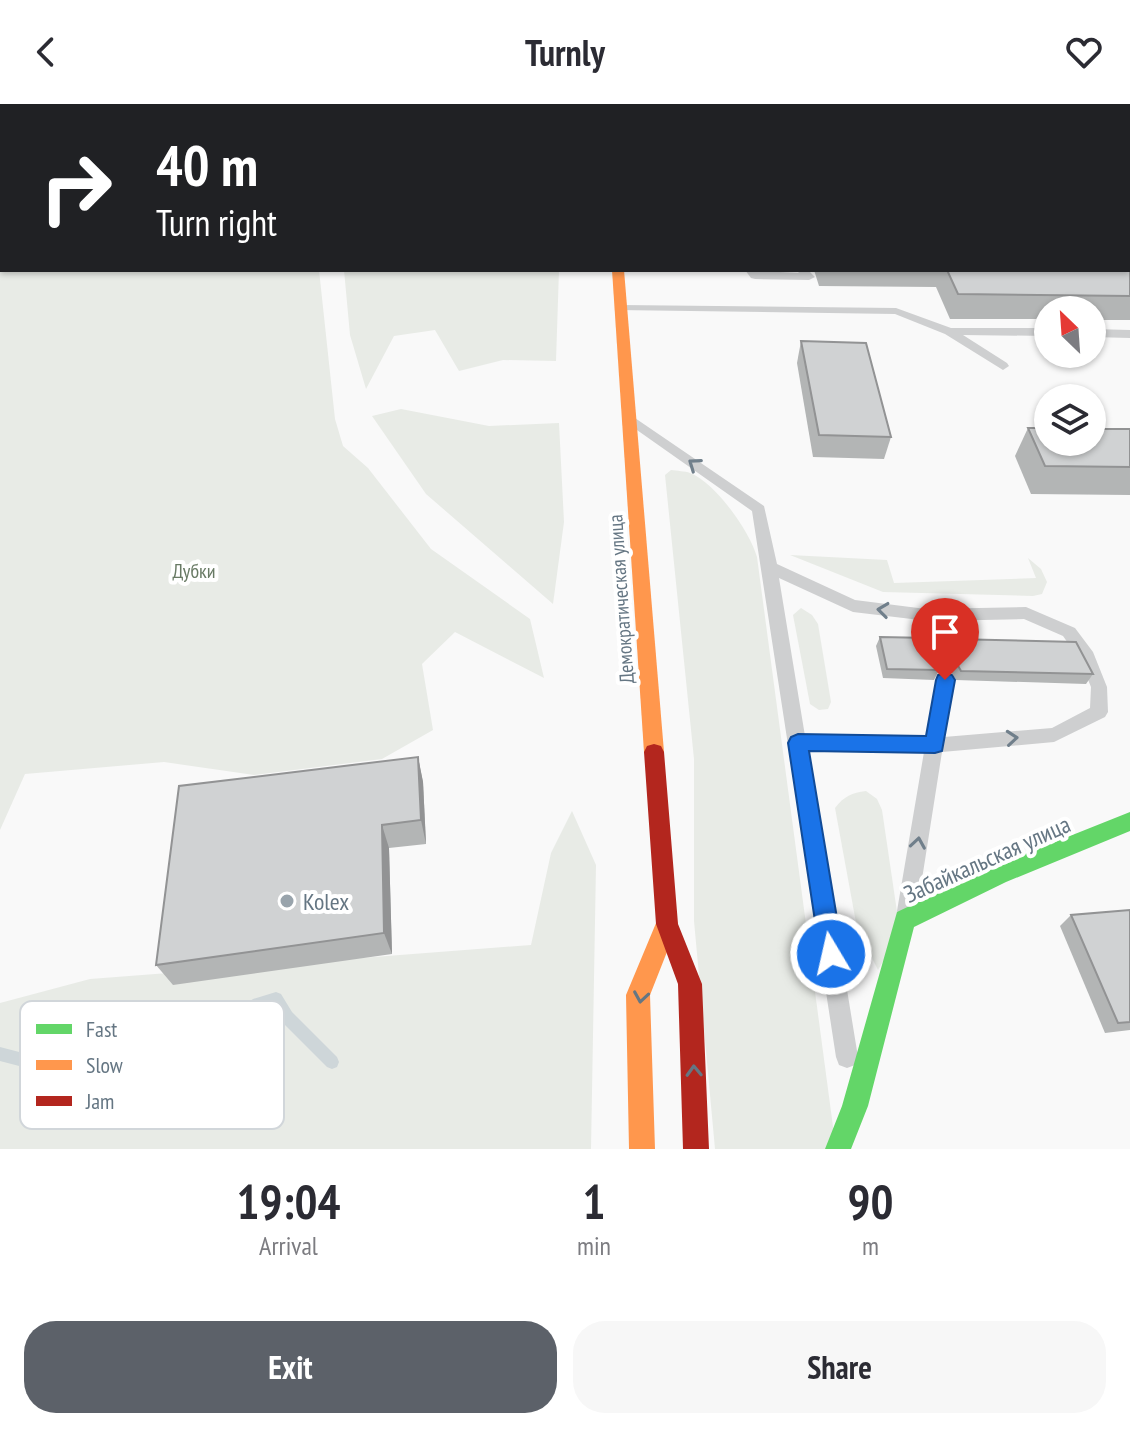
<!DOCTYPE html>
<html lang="en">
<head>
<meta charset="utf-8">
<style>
	:root { --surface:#fff; --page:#f7f7f7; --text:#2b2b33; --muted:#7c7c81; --accent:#5c6169 }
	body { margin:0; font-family:"PT Sans Narrow",sans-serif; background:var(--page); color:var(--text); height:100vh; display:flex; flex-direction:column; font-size:30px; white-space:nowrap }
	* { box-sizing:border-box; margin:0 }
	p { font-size:26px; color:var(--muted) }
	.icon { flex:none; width:44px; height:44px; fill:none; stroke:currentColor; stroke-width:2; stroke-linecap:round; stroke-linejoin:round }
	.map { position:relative; height:1045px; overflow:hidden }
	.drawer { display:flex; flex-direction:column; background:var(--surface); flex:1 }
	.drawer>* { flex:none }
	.hud { position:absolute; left:0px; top:0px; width:1130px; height:168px; box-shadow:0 2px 6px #0004; background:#202124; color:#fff; overflow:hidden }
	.needle { width:52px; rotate:335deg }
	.buttons { position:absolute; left:1034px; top:192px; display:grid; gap:16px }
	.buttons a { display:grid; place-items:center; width:72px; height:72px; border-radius:50%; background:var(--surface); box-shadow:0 2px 6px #0004; font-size:40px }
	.pin { position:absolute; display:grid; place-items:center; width:68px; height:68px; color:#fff; margin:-82px -34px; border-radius:50% 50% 50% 0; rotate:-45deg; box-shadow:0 0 8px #0007 }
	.pin .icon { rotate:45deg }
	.me { position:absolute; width:88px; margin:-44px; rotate:351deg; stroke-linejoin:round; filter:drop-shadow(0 0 6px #0008) }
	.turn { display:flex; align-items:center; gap:28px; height:168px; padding:0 24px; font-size:36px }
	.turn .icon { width:104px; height:104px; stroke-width:2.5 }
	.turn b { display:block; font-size:56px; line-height:68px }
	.eta { display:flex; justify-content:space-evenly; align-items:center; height:136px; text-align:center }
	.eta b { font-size:48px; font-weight:800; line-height:56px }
	.cta { display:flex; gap:16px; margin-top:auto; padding:16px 24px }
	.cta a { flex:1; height:92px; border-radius:32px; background:var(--accent); color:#fff; font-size:32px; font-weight:800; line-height:92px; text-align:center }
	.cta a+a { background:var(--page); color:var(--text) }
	header { display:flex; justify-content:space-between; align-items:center; height:104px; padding:0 24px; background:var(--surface); font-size:36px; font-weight:800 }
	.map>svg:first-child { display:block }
	.green { fill:#e8ebe6 }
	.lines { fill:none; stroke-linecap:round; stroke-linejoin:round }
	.stream { fill:#ced6d9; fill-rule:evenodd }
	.lane { fill:#cecfd0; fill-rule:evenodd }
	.fast { fill:#63d668; fill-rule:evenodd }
	.slow { fill:#ff974d; fill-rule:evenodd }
	.jam { fill:#b3261e; fill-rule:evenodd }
	.wall { fill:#b3b5b5 }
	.shaded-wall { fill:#929394 }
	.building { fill:#d0d2d3; stroke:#929394; stroke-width:2 }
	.oneway { stroke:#707f8b }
	.oneway2 { stroke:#657683 }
	.route { fill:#1a73e8; stroke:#114b97; stroke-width:2 }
	.poi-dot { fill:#99a4ac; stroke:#fff; stroke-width:3 }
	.labels { text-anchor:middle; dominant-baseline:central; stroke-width:8; stroke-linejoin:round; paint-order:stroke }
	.park-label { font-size:20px; fill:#687a64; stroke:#fff }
	.street-label { font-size:20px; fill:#657683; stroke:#fff }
	.near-street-label { font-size:24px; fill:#657683; stroke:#fff }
	.near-poi-label { font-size:24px; fill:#657683; stroke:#fff; text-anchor:start }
	.key { fill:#fff; stroke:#d1d6da; stroke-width:2 }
	.key-label { font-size:22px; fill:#657683 }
</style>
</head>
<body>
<header><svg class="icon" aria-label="back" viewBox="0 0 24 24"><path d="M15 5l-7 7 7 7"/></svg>Turnly<svg class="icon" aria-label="heart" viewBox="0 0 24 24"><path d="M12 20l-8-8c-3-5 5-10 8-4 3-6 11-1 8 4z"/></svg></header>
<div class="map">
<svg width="1130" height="1045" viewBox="0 0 1130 1045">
	<rect width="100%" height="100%" fill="#f9f9f9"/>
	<g class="green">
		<path d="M0 0H313L2 2V166H319L335 315 343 342 368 364 431 445 530 515 544 574 455 528 422 560 433 626 382 655 254 671 164 658 25 670 0 726Z"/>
		<path d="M344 166H559L556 257 503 256 459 267 435 226 394 232 366 285 350 231Z"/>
		<path d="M401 305 489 322 559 319 564 418 553 500 426 390 372 312Z"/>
		<path d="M671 366C677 367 685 367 690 369 716 379 750 428 757 453L836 1045H715L694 817V655L665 371Z"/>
		<path d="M790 451 887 456 894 479 1036 474 1028 454 1041 465 1047 478 1042 490 1033 492 883 488Z"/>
		<path d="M801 504 812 511 818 520 831 598 828 605 819 606 810 600 793 511Z"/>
		<path d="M866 687 877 695 882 706 900 828 878 866 857 824 835 704C844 692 852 689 866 687Z"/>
		<path d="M572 707 596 761 591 1045H0V899L90 875 531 841 551 749Z"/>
	</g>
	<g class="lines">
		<path class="stream" d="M276 888 281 890 292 908 337 953 339 958 337 963 332 965 327 963 282 918 273 902 261 906 230 927H214L182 955C160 961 151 957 133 943L106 950 69 965 23 963 0 957V943L23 949 69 951 106 936 135 929 155 943H174L206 915 211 913H228L253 895Z"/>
		<g class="lane">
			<path d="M643 0H657L659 2H645Z"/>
			<path d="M745 166 799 169 796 166H808L815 173 809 176 755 175 751 174Z"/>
			<path d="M621 201 896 204 951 224H1048V232L963 231 1007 259 1009 262 1003 266 945 230 895 210 617 206V202Z"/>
			<path d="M1092 225 1130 226V234L1092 233Z"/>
			<path d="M632 312 764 402 777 460 855 496 926 505 1026 503 1075 524 1093 548 1107 583 1108 608 1105 613 1054 638 942 648 917 807 914 814 907 817 900 814 897 807 924 648 808 647 858 953 855 961 847 964 839 961 836 953 752 407 627 319V313ZM779 474 853 508 920 516 930 548H942L944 544 936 517 1024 515 1063 532 1080 556 1091 583 1090 604 1052 624 944 633 953 576 951 571H939L937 576 927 633 805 632Z"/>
		</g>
		<path class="fast" d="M1130 708V727L1006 778 914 823 868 1002 851 1045H825L842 1002 897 808 990 764Z"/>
		<g class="slow">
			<rect x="601" y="0" width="10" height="2"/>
			<path d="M612 166H624L664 648 661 654 654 656 647 654 644 648Z"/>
			<path d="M667 809 675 812 678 820 650 891 655 1045H629L626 891 659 812Z"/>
		</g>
		<path class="jam" d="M654 640 661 642 664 648 678 820 702 880 709 1045H683L678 880 656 820 644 648 647 642Z"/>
	</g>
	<g class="wall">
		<path d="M1128 8 1130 10V94L1128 91Z"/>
		<path d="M1130 160V216H1092V206H1048V215H950L936 183 819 182 814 166H1128Z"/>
		<path d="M801 237 891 333 884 355 813 353 797 259Z"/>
		<path d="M1028 324 1130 325V391L1031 390 1015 352Z"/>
		<path d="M880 533 935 541 1093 570 1086 580 956 576 951 568H938L934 576 883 574 876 542Z"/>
		<path d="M418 653 423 678 426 740 389 744 392 850 173 881 156 861Z"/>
		<path d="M1130 806V926L1105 929 1060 822 1071 811Z"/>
	</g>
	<g class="shaded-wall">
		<path d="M418 653 423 678 426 740 421 716Z"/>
		<path d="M382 721 389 744 392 850 384 829Z"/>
	</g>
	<g class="building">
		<path d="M739 0H1121L1123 2H740Z"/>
		<path d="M1128 8 1130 10V57L1128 54Z"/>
		<path d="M1128 160H1130V192L958 190 947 166H1128Z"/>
		<path d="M801 237 866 239 891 333 819 331Z"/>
		<path d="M1028 324H1048V338H1092V325H1130V363L1045 362Z"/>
		<path d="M880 533 930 534 935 541H947L951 535 1076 538 1093 570 961 567 956 558 942 559 939 566 887 565Z"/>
		<path d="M418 653 421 716 382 721 384 829 156 861 179 682Z"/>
		<path d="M1130 806V918L1118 919 1071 811Z"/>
	</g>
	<defs><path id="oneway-chevron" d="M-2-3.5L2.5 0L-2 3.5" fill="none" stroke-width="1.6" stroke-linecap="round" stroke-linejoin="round" transform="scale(2)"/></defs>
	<g class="oneway">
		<use href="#oneway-chevron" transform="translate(694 360) rotate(-145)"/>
		<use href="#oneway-chevron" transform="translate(883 506) rotate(-173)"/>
		<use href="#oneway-chevron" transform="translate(1012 634) rotate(-5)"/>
		<use href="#oneway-chevron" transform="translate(918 739) rotate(-81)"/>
	</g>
	<g class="oneway2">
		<use href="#oneway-chevron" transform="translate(641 893) rotate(99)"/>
		<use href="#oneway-chevron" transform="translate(694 967) rotate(-92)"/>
	</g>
	<path class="route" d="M945 569 952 571 955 576 942 647 935 649 809 647 843 850 840 859 831 862 823 859 820 850 788 639 791 633 798 630 926 632 936 576 938 571Z"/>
	<circle class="poi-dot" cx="287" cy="797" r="8"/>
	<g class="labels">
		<g class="park-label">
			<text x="194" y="467">Дубки</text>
		</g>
		<g class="street-label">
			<text transform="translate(621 495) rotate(-94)">Демократическая улица</text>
		</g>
		<g class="near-street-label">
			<text transform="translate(987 755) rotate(-24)">Забайкальская улица</text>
		</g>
		<g class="near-poi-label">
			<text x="303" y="797">Kolex</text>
		</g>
	</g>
	<rect x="20" y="897" width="264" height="128" rx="12" class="key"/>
	<rect x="36" y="920" width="36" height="10" fill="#63d668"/>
	<rect x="36" y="956" width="36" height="10" fill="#ff974d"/>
	<rect x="36" y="992" width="36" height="10" fill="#b3261e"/>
	<g class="key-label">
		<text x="86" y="933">Fast</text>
		<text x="86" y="969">Slow</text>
		<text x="86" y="1005">Jam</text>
	</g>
</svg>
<div class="buttons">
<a><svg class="needle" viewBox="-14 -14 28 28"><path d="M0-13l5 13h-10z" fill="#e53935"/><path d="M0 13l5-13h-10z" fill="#7c7c81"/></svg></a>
<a><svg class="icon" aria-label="layers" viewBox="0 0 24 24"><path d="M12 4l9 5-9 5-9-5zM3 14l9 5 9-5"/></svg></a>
</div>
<div class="pin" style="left:945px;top:576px;background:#d93025"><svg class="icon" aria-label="arrive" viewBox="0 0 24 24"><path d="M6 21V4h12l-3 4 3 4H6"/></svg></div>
<svg class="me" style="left:831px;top:850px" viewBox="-20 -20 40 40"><circle r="17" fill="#1a73e8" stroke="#fff" stroke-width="3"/><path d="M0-11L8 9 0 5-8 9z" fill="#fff"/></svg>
<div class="hud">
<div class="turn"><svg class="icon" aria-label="right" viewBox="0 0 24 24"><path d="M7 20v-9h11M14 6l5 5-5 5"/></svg><div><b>40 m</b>Turn right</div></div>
</div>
</div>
<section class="drawer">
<div class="eta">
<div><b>19:04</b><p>Arrival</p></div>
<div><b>1</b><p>min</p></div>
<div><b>90</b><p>m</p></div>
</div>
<div class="cta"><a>Exit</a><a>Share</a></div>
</section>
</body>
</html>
